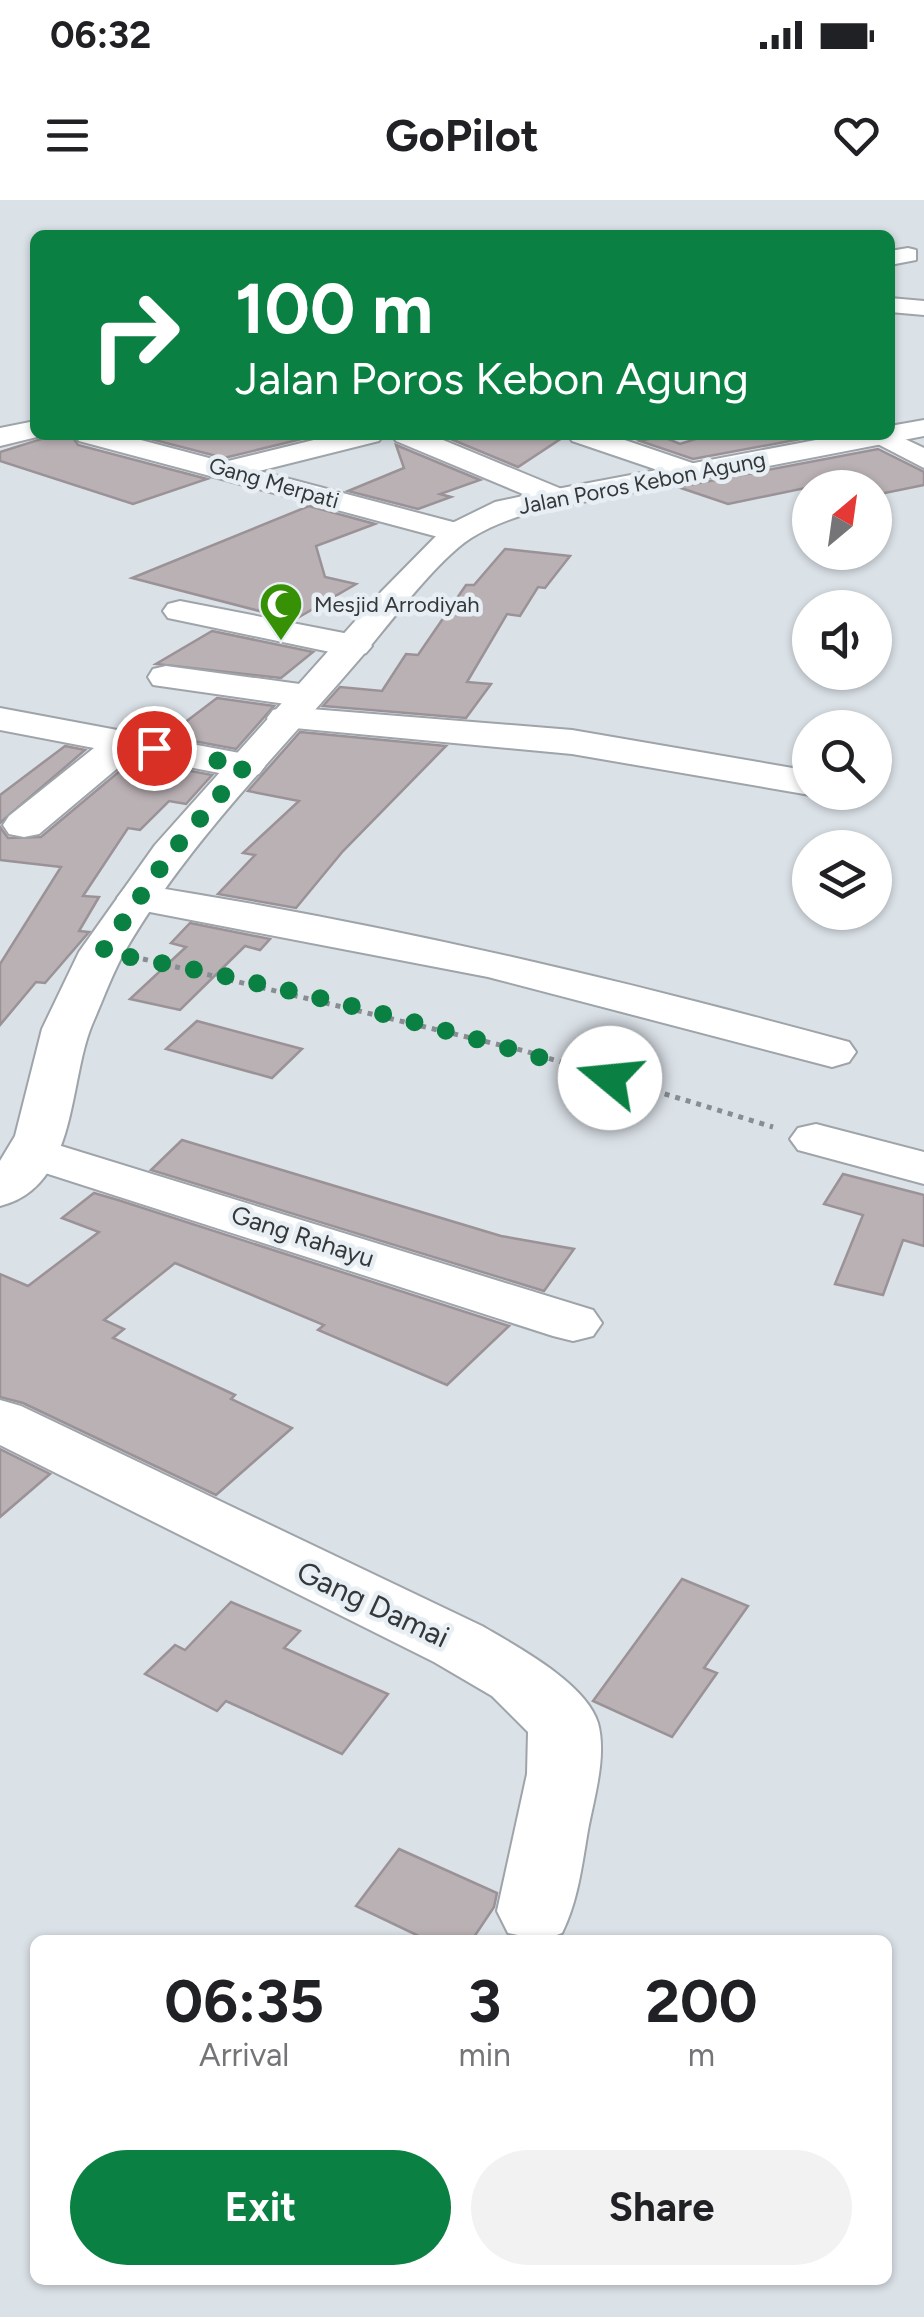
<!DOCTYPE html>
<html lang="en">
<head>
<meta charset="utf-8">
<style>
	:root { --surface:#fff; --page:#f2f2f2; --text:#202124; --muted:#757577; --accent:#0b8043 }
	body { margin:0; font-family:Figtree,sans-serif; background:var(--page); color:var(--text); height:100vh; display:flex; flex-direction:column; font-size:38px; white-space:nowrap }
	* { box-sizing:border-box; margin:0 }
	p { font-size:32px; color:var(--muted) }
	.icon { flex:none; width:55px; height:55px; fill:none; stroke:currentColor; stroke-width:2; stroke-linecap:round; stroke-linejoin:round }
	.map { position:relative; flex:1; overflow:hidden }
	.drawer { position:absolute; left:30px; top:1735px; width:862px; height:350px; display:flex; flex-direction:column; background:var(--surface); border-radius:15px; box-shadow:0 2px 8px #0004 }
	.drawer>* { flex:none }
	.banner { position:absolute; left:30px; top:30px; width:865px; height:210px; border-radius:15px; box-shadow:0 2px 8px #0004; background:#0b8043; color:#fff; overflow:hidden }
	.needle { width:65px; rotate:29deg }
	.tools { position:absolute; left:792px; top:270px; display:grid; gap:20px }
	.tools a { display:grid; place-items:center; width:100px; height:100px; border-radius:50%; background:var(--surface); box-shadow:0 2px 8px #0004; font-size:50px }
	.pin { position:absolute; display:grid; place-items:center; width:85px; height:85px; color:#fff; margin:-42px; border:5px solid #fff; border-radius:50%; box-shadow:0 2px 10px #0007 }
	.me { position:absolute; width:110px; margin:-55px; rotate:287deg; stroke-linejoin:round; filter:drop-shadow(0 0 8px #0008) }
	.turn { display:flex; align-items:center; gap:35px; height:210px; padding:0 40px; font-size:45px }
	.turn .icon { width:130px; height:130px; stroke-width:2.5 }
	.turn b { display:block; font-size:70px; line-height:85px }
	.eta { display:flex; justify-content:space-evenly; align-items:center; height:170px; text-align:center }
	.eta b { font-size:60px; font-weight:700; line-height:70px }
	.primary-button { display:flex; gap:20px; margin-top:auto; padding:20px 40px }
	.primary-button a { flex:1; height:115px; border-radius:60px; background:var(--accent); color:#fff; font-size:40px; font-weight:700; line-height:115px; text-align:center }
	.primary-button a+a { background:var(--page); color:var(--text) }
	.status { display:flex; justify-content:space-between; align-items:center; height:70px; padding:0 50px; background:var(--surface); direction:ltr }
	.status svg { height:28px; fill:currentColor }
	header { display:flex; justify-content:space-between; align-items:center; height:130px; padding:0 40px; background:var(--surface); font-size:45px; font-weight:700 }
	.map>svg:first-child { display:block }
	.building { fill:#bab1b5; stroke:#9a9296; stroke-width:2.5 }
	.lines { fill:none; stroke-linecap:round; stroke-linejoin:round }
	.minor-casing { stroke:#9ea4a9; stroke-width:4 }
	.major-casing { stroke:#9ea4a9; stroke-width:4 }
	.path { stroke:#888d91; stroke-width:5; stroke-dasharray:5 6; stroke-linecap:butt }
	.minor { fill:#fff; fill-rule:evenodd }
	.major { fill:#fff; fill-rule:evenodd }
	.route { stroke:#0b8043; stroke-width:18; stroke-dasharray:0 32.4 }
	.labels { text-anchor:middle; dominant-baseline:central; stroke-width:9; stroke-linejoin:round; paint-order:stroke }
	.far-street-label { font-size:22px; fill:#35383a; stroke:#e8eff4 }
	.far-poi-label { font-size:22px; fill:#35383a; stroke:#e8eff4; text-anchor:start }
	.street-label { font-size:25px; fill:#35383a; stroke:#e8eff4 }
	.near-street-label { font-size:30px; fill:#35383a; stroke:#e8eff4 }
</style>
</head>
<body>
<div class="status"><b>06:32</b><svg viewBox="0 0 49 12"><path d="M0 12V9h3v3zM5 12V6h3v6zM10 12V3h3v9zM15 12V0h3v12zM26 1h20v11H26zM47 4h2v5h-2z"/></svg></div>
<header><svg class="icon" aria-label="menu" viewBox="0 0 24 24"><path d="M4 6h16M4 12h16M4 18h16"/></svg>GoPilot<svg class="icon" aria-label="heart" viewBox="0 0 24 24"><path d="M12 20l-8-8c-3-5 5-10 8-4 3-6 11-1 8 4z"/></svg></header>
<div class="map">
<svg width="924" height="2117" viewBox="0 0 924 2117">
	<rect width="100%" height="100%" fill="#dae1e7"/>
	<g class="building">
		<path d="M71 235 78 245 207 279 133 304 0 261V252L54 235Z"/>
		<path d="M191 235H318L224 258 143 237Z"/>
		<path d="M441 235H564L565 236 518 267Z"/>
		<path d="M708 235H822L693 259 640 241 661 236 680 244Z"/>
		<path d="M396 245 480 280 440 294 451 297 418 309 348 291 404 268Z"/>
		<path d="M878 249 924 272V285L875 295V288H852L839 281 728 304 678 287Z"/>
		<path d="M309 306 375 324 316 346 325 377 356 384 294 420 132 378Z"/>
		<path d="M505 349 570 356 545 388 538 387 520 416 507 414 467 482 491 484 466 518 323 506 340 487 382 491 406 454 418 455 466 385H474Z"/>
		<path d="M212 431 313 452 281 478 156 464Z"/>
		<path d="M217 498 274 506 236 549 167 536Z"/>
		<path d="M300 532 446 546 343 651 296 708 218 694 255 655 243 653 299 601 248 591Z"/>
		<path d="M65 546 85 550 0 623V595Z"/>
		<path d="M133 560 212 575 186 604 169 601 140 630 128 628 83 696 99 697 79 731 89 732 45 783 36 782 0 825V764L61 667 0 660V627L8 638 41 637Z"/>
		<path d="M190 723 270 739 260 750 245 746 180 810 130 799 186 747 171 743Z"/>
		<path d="M197 821 302 849 272 878 166 849Z"/>
		<path d="M182 940 501 1036 574 1049 544 1091 151 970Z"/>
		<path d="M843 974 924 995V1046L903 1040 883 1095 835 1084 863 1015 824 1004Z"/>
		<path d="M94 993 118 1000 509 1126 447 1185 318 1130 324 1125 175 1063 104 1120 124 1129 113 1138 235 1195 231 1199 292 1228 216 1295 23 1203 0 1197V1074L28 1086 99 1032 62 1018Z"/>
		<path d="M0 1249 50 1274 0 1317Z"/>
		<path d="M682 1379 748 1406 704 1468 717 1473 672 1537 593 1501Z"/>
		<path d="M231 1402 300 1431 284 1448 388 1494 342 1554 226 1501 217 1511 145 1474 175 1445 185 1450Z"/>
		<path d="M399 1649 497 1693 494 1707 472 1740H427L356 1706Z"/>
	</g>
	<g class="lines">
		<g class="minor-casing">
			<g id="minor">
				<path d="M908 48 916 50V60L890 65V51Z"/>
				<path d="M890 98 924 101V115L890 112Z"/>
				<path d="M35 221V235H45L0 246V228Z"/>
				<path d="M890 232 924 248V268L868 239Z"/>
				<path d="M75 235H122L224 262 334 235H383L379 241 259 271 468 326 473 333 457 342 79 241Z"/>
				<path d="M392 235H431L569 292 573 298 558 307 547 304 396 241Z"/>
				<path d="M568 235H610L704 267 709 273 704 279H684L572 241Z"/>
				<path d="M180 401 354 435 366 439 372 446 366 453 354 457 168 418 163 411 168 404Z"/>
				<path d="M166 466 307 485 320 488 325 496 320 504 307 507 153 485 148 477 153 469Z"/>
				<path d="M286 507 572 530 810 571V592H820L810 595 572 554 273 526 267 518 273 510Z"/>
				<path d="M0 508 245 554 259 558 265 566 259 574 245 578 132 556 39 634 24 637 9 634 3 625 9 616 94 548 0 530Z"/>
				<path d="M139 685C379 722 614 778 849 842L856 852 849 862 832 867 488 777 124 707 117 698 124 689Z"/>
				<path d="M816 924 924 952V984L798 950 790 939 798 928Z"/>
				<path d="M32 937 593 1110 602 1123 593 1136 573 1141 553 1136 14 963 6 952 14 941Z"/>
				<path d="M0 1200 21 1206 482 1426C516 1446 586 1483 598 1523 607 1556 594 1598 588 1630 582 1665 578 1701 562 1733L543 1740 508 1733 497 1711 527 1574 528 1532 492 1496 434 1462 0 1245Z"/>
			</g>
		</g>
		<g class="major-casing">
			<path id="major" d="M924 220V236L541 310C517 316 492 325 471 338 437 360 390 423 363 455 282 550 188 642 125 751 113 772 104 797 94 820 67 879 80 986 0 1006V961L15 936 42 829 79 752 155 645 381 392 446 326 495 302 541 292 842 235H890V226Z"/>
		</g>
		<path class="path" d="M143 759 525 851 773 927"/>
		<use href="#minor" class="minor"/>
		<use href="#major" class="major"/>
	</g>
	<g class="lines">
		<path class="route" d="M154 548 245 566 170 654 102 752C274 782 443 828 610 878"/>
	</g>
	<defs>
		<g id="mosque-pin" transform="scale(2.25)"><path d="M0 17L-7.5 6A9.5 9.5 0 1 1 7.5 6Z" fill="#369105" stroke="#e8eff4"/><path d="M3.5-4.9A6 6 0 1 0 3.5 4.9A5 5 0 1 1 3.5-4.9Z" fill="#fff"/></g>
	</defs>
	<g fill-rule="evenodd">
		<use href="#mosque-pin" x="281" y="404"/>
	</g>
	<g class="labels">
		<g class="far-street-label">
			<text transform="translate(274 283) rotate(16)">Gang Merpati</text>
			<text transform="translate(642 283) rotate(-11)">Jalan Poros Kebon Agung</text>
		</g>
		<g class="far-poi-label">
			<text x="314" y="404">Mesjid Arrodiyah</text>
		</g>
		<g class="street-label">
			<text transform="translate(303 1036) rotate(18)">Gang Rahayu</text>
		</g>
		<g class="near-street-label">
			<text transform="translate(373 1404) rotate(25)">Gang Damai</text>
		</g>
	</g>
</svg>
<div class="tools">
<a><svg class="needle" viewBox="-14 -14 28 28"><path d="M0-13l5 13h-10z" fill="#e53935"/><path d="M0 13l5-13h-10z" fill="#757577"/></svg></a>
<a><svg class="icon" aria-label="sound" viewBox="0 0 24 24"><path d="M4 9h4l5-4v14l-5-4H4zM17 9q2 3 0 6"/></svg></a>
<a><svg class="icon" aria-label="search" viewBox="0 0 24 24"><circle cx="10" cy="10" r="6"/><path d="M15 15l6 6"/></svg></a>
<a><svg class="icon" aria-label="layers" viewBox="0 0 24 24"><path d="M12 4l9 5-9 5-9-5zM3 14l9 5 9-5"/></svg></a>
</div>
<div class="pin" style="left:154px;top:548px;background:#d93025"><svg class="icon" aria-label="arrive" viewBox="0 0 24 24"><path d="M6 21V4h12l-3 4 3 4H6"/></svg></div>
<svg class="me" style="left:610px;top:878px" viewBox="-20 -20 40 40"><circle r="19" fill="#fff"/><path d="M0-13L10 11 0 6-10 11z" fill="#0b8043"/></svg>
<div class="banner">
<div class="turn"><svg class="icon" aria-label="right" viewBox="0 0 24 24"><path d="M7 20v-9h11M14 6l5 5-5 5"/></svg><div><b>100 m</b>Jalan Poros Kebon Agung</div></div>
</div>
<section class="drawer">
<div class="eta">
<div><b>06:35</b><p>Arrival</p></div>
<div><b>3</b><p>min</p></div>
<div><b>200</b><p>m</p></div>
</div>
<div class="primary-button"><a>Exit</a><a>Share</a></div>
</section>
</div>
</body>
</html>
